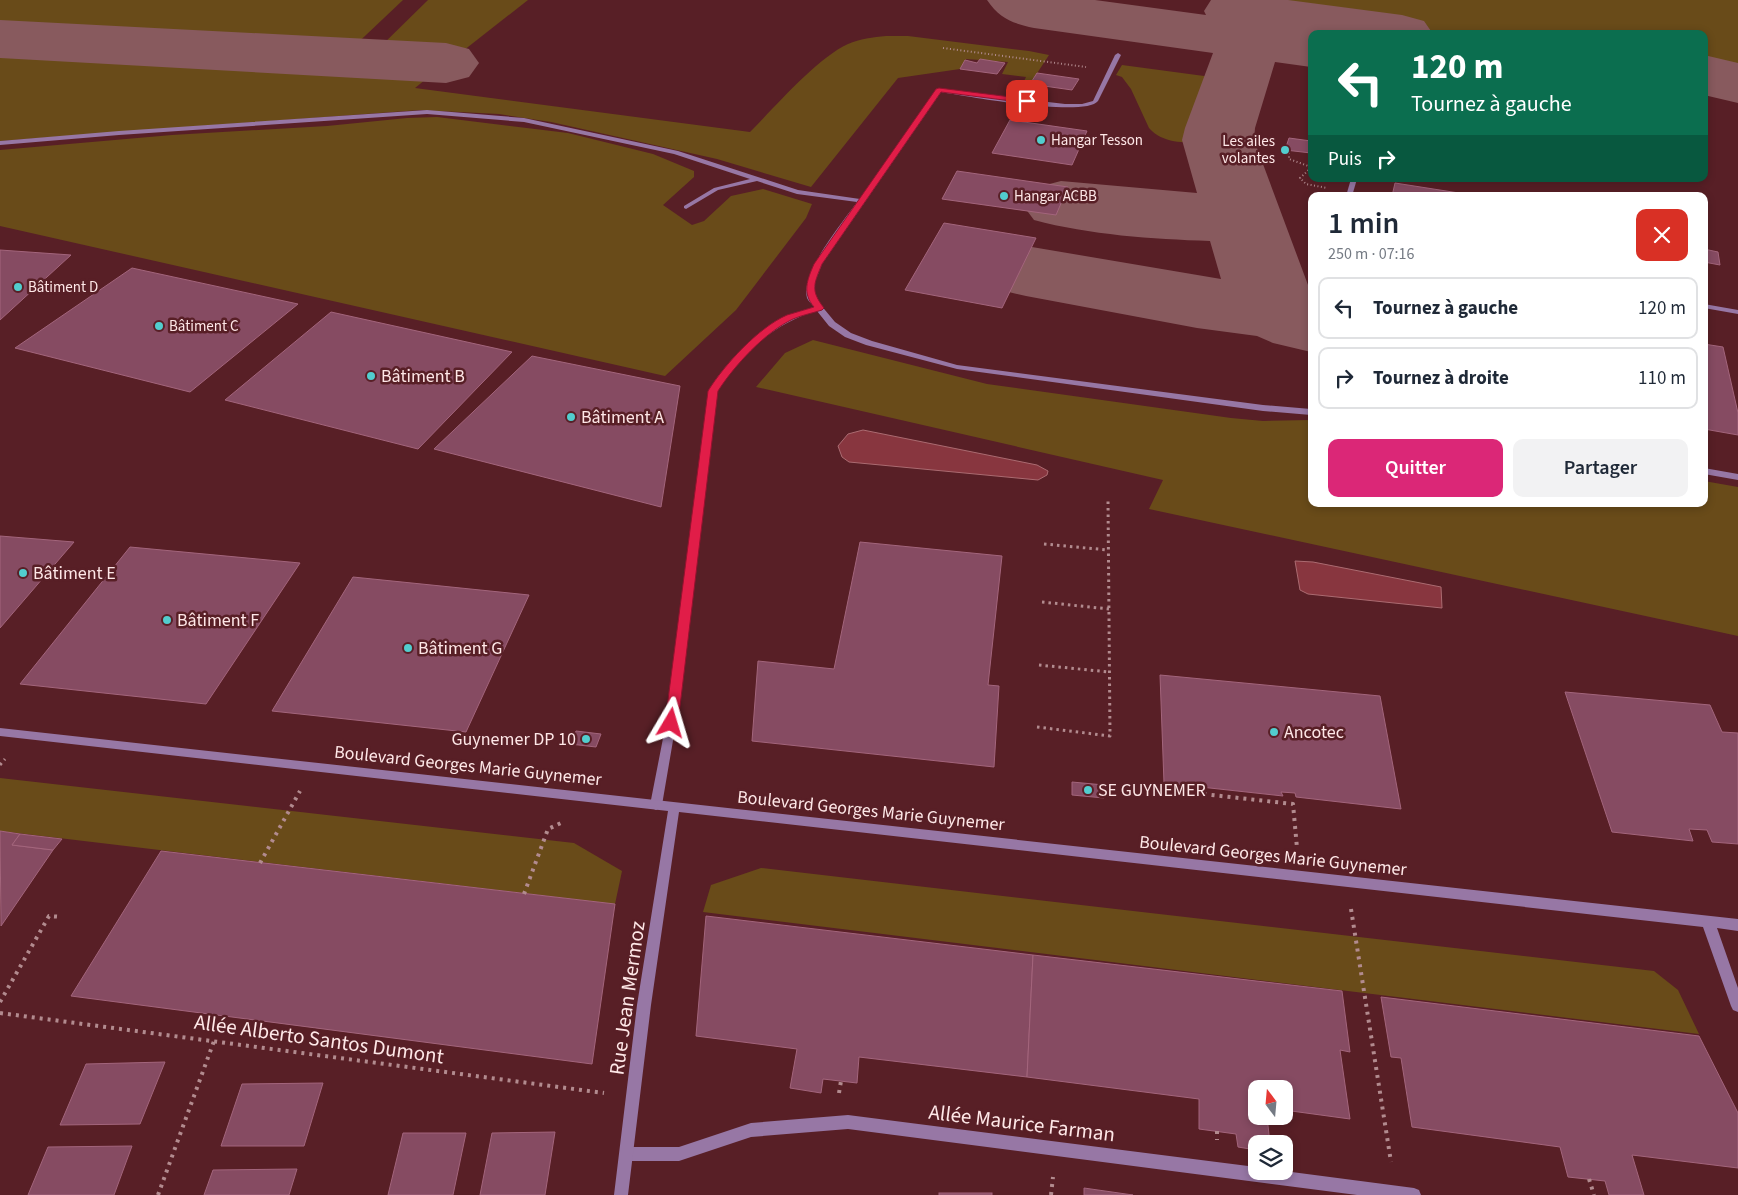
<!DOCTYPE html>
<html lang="fr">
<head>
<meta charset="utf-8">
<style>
	:root { --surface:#fff; --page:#f2f2f3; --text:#1f2937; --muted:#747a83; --line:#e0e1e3; --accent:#db2777 }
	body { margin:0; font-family:"Source Sans 3",sans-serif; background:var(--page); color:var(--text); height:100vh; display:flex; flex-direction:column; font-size:19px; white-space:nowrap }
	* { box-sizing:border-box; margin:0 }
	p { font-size:16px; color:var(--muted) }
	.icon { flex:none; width:28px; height:28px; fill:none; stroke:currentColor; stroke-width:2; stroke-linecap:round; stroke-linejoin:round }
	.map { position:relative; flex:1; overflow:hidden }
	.panel { position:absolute; left:1308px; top:192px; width:400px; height:315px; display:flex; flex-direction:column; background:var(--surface); border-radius:10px; box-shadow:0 2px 8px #0003 }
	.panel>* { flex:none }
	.guide { position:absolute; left:1308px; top:30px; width:400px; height:152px; border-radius:10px; box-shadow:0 2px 8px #0003; background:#0b6e4f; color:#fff; overflow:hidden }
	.needle { width:32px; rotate:344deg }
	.controls { position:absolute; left:1248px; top:1080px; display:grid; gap:10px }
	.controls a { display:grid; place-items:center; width:45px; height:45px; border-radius:10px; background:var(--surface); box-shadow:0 2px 8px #0003; font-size:25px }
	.pin { position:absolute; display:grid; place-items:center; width:42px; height:42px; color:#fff; margin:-21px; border-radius:10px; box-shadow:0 2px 8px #0006 }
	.me { position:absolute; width:55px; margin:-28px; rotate:7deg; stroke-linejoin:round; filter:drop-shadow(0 0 4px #0008) }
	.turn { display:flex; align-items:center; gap:18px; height:105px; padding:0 20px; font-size:22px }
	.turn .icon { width:65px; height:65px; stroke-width:2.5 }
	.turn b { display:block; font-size:35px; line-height:42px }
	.then { display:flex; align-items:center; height:48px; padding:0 20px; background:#0003; gap:10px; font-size:19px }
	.round { display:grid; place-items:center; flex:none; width:52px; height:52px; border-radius:10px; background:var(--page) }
	.overview { display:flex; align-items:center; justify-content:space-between; height:85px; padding:0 20px }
	h1 { font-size:30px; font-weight:600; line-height:38px }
	.cta { display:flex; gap:10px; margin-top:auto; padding:10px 20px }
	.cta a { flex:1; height:58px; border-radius:10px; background:var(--accent); color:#fff; font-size:20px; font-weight:600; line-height:58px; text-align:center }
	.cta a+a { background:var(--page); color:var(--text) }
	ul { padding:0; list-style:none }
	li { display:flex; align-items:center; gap:15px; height:62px; margin:0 10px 8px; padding:0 10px; border:2px solid var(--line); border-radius:10px }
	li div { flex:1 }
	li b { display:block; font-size:19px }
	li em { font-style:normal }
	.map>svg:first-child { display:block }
	.green { fill:#694b19 }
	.water { fill:#88363f; stroke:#ab6b71 }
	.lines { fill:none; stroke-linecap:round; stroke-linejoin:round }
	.taxiway { fill:#885a5e; fill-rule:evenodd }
	.building { fill:#864b62; stroke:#a3657c }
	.path-far2 { stroke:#b28b8f; stroke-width:2; stroke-dasharray:1 2.5; stroke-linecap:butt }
	.path-far1 { stroke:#b28b8f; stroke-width:3; stroke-dasharray:2.5 4; stroke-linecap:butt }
	.path { stroke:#b28b8f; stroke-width:4; stroke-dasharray:3 5; stroke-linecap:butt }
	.lane { fill:#9777a5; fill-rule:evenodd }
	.street { fill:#9777a5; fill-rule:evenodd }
	.route { fill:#e11d48; stroke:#92132f }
	.poi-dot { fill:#52cdce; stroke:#581f26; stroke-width:2 }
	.labels { text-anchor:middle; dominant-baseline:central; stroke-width:5; stroke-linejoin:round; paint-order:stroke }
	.far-poi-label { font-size:15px; fill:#fee7e7; stroke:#581f26; text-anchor:start }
	.poi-label { font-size:18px; fill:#fee7e7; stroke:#581f26; text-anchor:start }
	.street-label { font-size:18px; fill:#fee7e7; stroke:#581f26 }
	.near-street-label { font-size:21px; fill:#fee7e7; stroke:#581f26 }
</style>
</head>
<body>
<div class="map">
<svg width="1738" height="1195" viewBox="0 0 1738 1195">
	<rect width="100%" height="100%" fill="#581f26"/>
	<g class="green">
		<path d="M0 0H403L347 53 0 33Z"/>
		<path d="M428 0H528L454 58 374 53Z"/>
		<path d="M1240 0H1738V73L1704 69V34H1442L1240 7Z"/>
		<path d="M886 36H908L1029 51 1049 55 1030 84 1023 83 1026 77 1002 74 1008 62 966 59 960 69 898 78 811 187 717 159 551 122 499 114 420 110 0 141V47L436 71 415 88 750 132C775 107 817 58 848 44 860 39 873 37 886 36Z"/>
		<path d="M1122 65 1219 78 1204 126 1203 143C1184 142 1163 144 1149 128L1131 89 1122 77 1116 75Z"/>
		<path d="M437 117 568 133 653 154 694 171V177L663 205 692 225 704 221 731 196 763 189 812 204 806 218 736 310 665 376 0 226V150L172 135 327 126 407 118Z"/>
		<path d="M813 340 987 384 1231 418 1263 421 1311 420V504H1704V481L1738 487V636L1149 509 1163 480 756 387 785 353Z"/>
		<path d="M0 778 574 843 622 871 615 904 0 831Z"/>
		<path d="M761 868 1654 971 1678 990 1699 1034 703 912 711 885Z"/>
	</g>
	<g class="water">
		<path d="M863 430 1037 465 1048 471 1047 475 1038 480 849 462 842 457 838 446 848 434Z"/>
		<path d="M1295 561 1313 562 1441 587 1442 608 1308 594 1300 590Z"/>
	</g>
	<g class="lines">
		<g class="taxiway">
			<path d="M987 0H1095L1206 15 1204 11 1211 0H1288L1402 15 1424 21 1433 34H1311V67L1275 62 1255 128 1254 140 1311 293V352L1273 343 1257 336 1197 328 1026 296 996 289 984 271 996 253 1026 246 1221 279 1210 241C1152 239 1090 235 1034 220L1022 204 1034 188 1061 181 1197 193 1182 140 1185 128 1213 53 1034 28C1012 23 1000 19 987 0Z"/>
			<path d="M0 20 446 43 469 49 479 63 469 77 446 83 0 58Z"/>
			<path d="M1704 55 1738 63V103L1704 95Z"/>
		</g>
	</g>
	<g class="building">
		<path d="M980 59 1005 63 997 74 960 69 965 60 977 63Z"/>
		<path d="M1037 73 1079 79 1072 90 1030 84Z"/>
		<path d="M1010 120 1087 131 1072 165 992 153Z"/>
		<path d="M1289 138 1311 141V153L1285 150Z"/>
		<path d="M957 171 1068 187 1056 215 942 199Z"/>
		<path d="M1395 183 1459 193 1458 196H1392Z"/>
		<path d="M944 223 1036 238 1002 308 905 290Z"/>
		<path d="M1704 249 1718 252 1720 265 1704 262Z"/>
		<path d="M0 250 71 255 0 320Z"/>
		<path d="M132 268 298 304 190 392 15 348Z"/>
		<path d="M331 312 512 352 418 449 225 400Z"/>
		<path d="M1704 344 1723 347 1738 413V435L1704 429Z"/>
		<path d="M532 356 680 386 661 507 434 449Z"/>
		<path d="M0 536 74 542 0 628Z"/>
		<path d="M860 542 1002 556 988 685 999 686 994 767 752 741 758 661 834 669Z"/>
		<path d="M130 547 300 563 206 704 20 684Z"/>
		<path d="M353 577 529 595 466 732 272 711Z"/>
		<path d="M1160 675 1380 696 1401 809 1296 797 1295 793 1281 792 1283 796 1164 783Z"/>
		<path d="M1565 692 1710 705 1722 732 1738 733V844L1712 842 1707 830 1689 829 1693 841 1612 832Z"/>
		<path d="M576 731 601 734 596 747 570 744Z"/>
		<path d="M1072 782 1104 785V798L1072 795Z"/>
		<path d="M0 831 20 834 12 845 53 850 1 926Z"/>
		<path d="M20 834 62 839 53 850 12 845Z"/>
		<path d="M161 851 615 904 592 1064 71 996Z"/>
		<path d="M706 916 1033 955 1027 1077 859 1057 857 1083 823 1079 821 1093 790 1088 797 1049 696 1036Z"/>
		<path d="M1033 955 1342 991 1350 1052 1340 1050 1350 1119 1284 1110V1089H1256V1116H1267L1270 1144H1256V1150L1238 1147 1236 1134 1199 1129V1099L1027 1077Z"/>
		<path d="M1381 997 1699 1036 1738 1113V1168L1632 1155 1644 1195H1609L1605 1181 1568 1177 1560 1147 1412 1127 1401 1058 1391 1057Z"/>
		<path d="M165 1062 140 1124 60 1125 86 1064Z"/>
		<path d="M323 1083 304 1146H221L242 1084Z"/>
		<path d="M555 1132 545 1195H480L492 1133Z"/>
		<path d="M403 1133H466L453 1195H388Z"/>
		<path d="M132 1146 114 1195H28L48 1147Z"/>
		<path d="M297 1169 289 1195H204L213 1170Z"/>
		<path d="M1084 1188 1133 1195H1084Z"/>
		<rect x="939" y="1193" width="53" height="2"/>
	</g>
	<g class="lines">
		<g class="path-far2">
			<path d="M943 48 1086 67"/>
			<path d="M1289 153V159L1311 167"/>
			<path d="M1311 168 1300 178 1306 184 1327 188"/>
		</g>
		<g class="path-far1">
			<path d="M1044 544 1108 550"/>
			<path d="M1042 602 1109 609"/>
			<path d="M1039 665 1109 672"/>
			<path d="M1037 727 1110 736 1108 501"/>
			<path d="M0 765 5 759"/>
		</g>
		<g class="path">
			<path d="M1140 787 1293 804 1297 848"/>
			<path d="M260 863 300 791"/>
			<path d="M524 894 548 829 563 822"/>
			<path d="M1351 909 1391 1162"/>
			<path d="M0 1002 49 916 62 917"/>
			<path d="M0 1013 604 1093"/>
			<path d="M839 1093 841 1081"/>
			<path d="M1217 1131V1140"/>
			<path d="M1589 1179 1594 1195"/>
			<path d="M158 1195 214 1041"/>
			<path d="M1051 1195 1053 1177"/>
		</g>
		<g class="lane">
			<path d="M1118 53 1121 55 1098 101C1085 118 965 96 941 92L822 264 815 282V298L835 322 851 333 872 341 957 365 1263 405 1311 409V415L1263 411 957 369 866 345 845 337 829 326 817 311C773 323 742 354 717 391L676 723 662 805 660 808 656 810 652 808 650 805 666 723 709 391C737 350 766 320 814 307 812 304 808 301 807 298 800 273 843 222 857 202L797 194 757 181 718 190 686 209 684 208V206L714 188 750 179 674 154 524 122 427 114 119 135 0 145V141L119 131 427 110 524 118 678 151 798 190 860 199 937 89 1065 104H1082L1093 101 1115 55Z"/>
			<path d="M1351 179H1357L1352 196H1346Z"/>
			<path d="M1704 304 1738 310V314L1704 308Z"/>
			<path d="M1704 468 1738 474V480L1704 474Z"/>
			<path d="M848 1115 1256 1167V1171H1284L1414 1188 1419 1190 1421 1195H1357L848 1129 751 1137 679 1161H627L622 1159 620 1154 622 1149 627 1147H679L751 1123Z"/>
		</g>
		<path class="street" d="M0 728 1738 919V931L1717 928 1738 988V1012L1733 1010 1731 1006 1703 927 679 812 651 1005 628 1195H614L637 1005 668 811 0 736Z"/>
	</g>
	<path class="route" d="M939 88 1027 99 1030 101 1027 103 941 92 822 264C814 284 810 290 824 308L822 310C813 313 802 315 793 319 765 332 734 366 718 391L678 723 676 726H667L665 723 708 391C724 365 759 327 787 315 796 312 805 310 814 307 802 293 807 280 814 264L936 89Z"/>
	<g class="poi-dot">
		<circle cx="1041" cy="140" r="5"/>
		<circle cx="1285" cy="150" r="5"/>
		<circle cx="1004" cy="196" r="5"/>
		<circle cx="18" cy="287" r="5"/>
		<circle cx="159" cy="326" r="5"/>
		<circle cx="371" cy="376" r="5"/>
		<circle cx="571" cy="417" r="5"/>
		<circle cx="23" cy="573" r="5"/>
		<circle cx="167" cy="620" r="5"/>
		<circle cx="408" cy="648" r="5"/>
		<circle cx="1274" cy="732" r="5"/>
		<circle cx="586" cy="739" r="5"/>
		<circle cx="1088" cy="790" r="5"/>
	</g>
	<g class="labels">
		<g class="far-poi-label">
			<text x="1051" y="140">Hangar Tesson</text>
			<text x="1275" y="141" text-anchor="end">Les ailes<tspan x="1275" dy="17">volantes</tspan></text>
			<text x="1014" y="196">Hangar ACBB</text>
			<text x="28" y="287">Bâtiment D</text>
			<text x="169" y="326">Bâtiment C</text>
		</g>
		<g class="poi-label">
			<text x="381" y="376">Bâtiment B</text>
			<text x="581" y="417">Bâtiment A</text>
			<text x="33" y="573">Bâtiment E</text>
			<text x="177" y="620">Bâtiment F</text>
			<text x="418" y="648">Bâtiment G</text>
			<text x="1284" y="732">Ancotec</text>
			<text x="576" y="739" text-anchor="end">Guynemer DP 10</text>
			<text x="1098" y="790">SE GUYNEMER</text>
		</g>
		<g class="street-label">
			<text transform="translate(468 766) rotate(6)">Boulevard Georges Marie Guynemer</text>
			<text transform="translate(871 811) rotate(6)">Boulevard Georges Marie Guynemer</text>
			<text transform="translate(1273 856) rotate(6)">Boulevard Georges Marie Guynemer</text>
		</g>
		<g class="near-street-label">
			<text transform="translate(627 998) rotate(-82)">Rue Jean Mermoz</text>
			<text transform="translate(319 1039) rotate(8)">Allée Alberto Santos Dumont</text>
			<text transform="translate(1022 1123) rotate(7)">Allée Maurice Farman</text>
		</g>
	</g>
</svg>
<div class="controls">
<a><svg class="needle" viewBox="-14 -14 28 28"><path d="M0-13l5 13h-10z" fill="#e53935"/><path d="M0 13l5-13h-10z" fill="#747a83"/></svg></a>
<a><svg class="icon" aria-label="layers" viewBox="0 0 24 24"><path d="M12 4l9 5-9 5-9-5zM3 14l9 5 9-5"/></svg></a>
</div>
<div class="pin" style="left:1027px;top:101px;background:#d93025"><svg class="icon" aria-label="arrive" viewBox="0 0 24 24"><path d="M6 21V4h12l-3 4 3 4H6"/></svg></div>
<svg class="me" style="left:671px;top:723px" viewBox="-20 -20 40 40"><path d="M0-17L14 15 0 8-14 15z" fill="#e11d48" stroke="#fff" stroke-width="4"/></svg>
<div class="guide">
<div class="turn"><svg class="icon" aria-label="left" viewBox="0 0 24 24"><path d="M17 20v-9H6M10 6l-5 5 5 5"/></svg><div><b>120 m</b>Tournez à gauche</div></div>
<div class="then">Puis<svg class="icon" aria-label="right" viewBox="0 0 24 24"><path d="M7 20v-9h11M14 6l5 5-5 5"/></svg></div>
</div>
<section class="panel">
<div class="overview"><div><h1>1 min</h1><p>250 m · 07:16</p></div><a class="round" style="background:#d93025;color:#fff"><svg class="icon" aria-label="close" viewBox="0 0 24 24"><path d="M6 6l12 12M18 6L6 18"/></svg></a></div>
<ul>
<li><svg class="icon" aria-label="left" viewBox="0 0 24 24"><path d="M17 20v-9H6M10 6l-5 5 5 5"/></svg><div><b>Tournez à gauche</b></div><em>120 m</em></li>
<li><svg class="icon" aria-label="right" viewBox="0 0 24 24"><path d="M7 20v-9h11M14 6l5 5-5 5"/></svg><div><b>Tournez à droite</b></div><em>110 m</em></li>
</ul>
<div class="cta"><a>Quitter</a><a>Partager</a></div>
</section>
</div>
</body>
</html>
